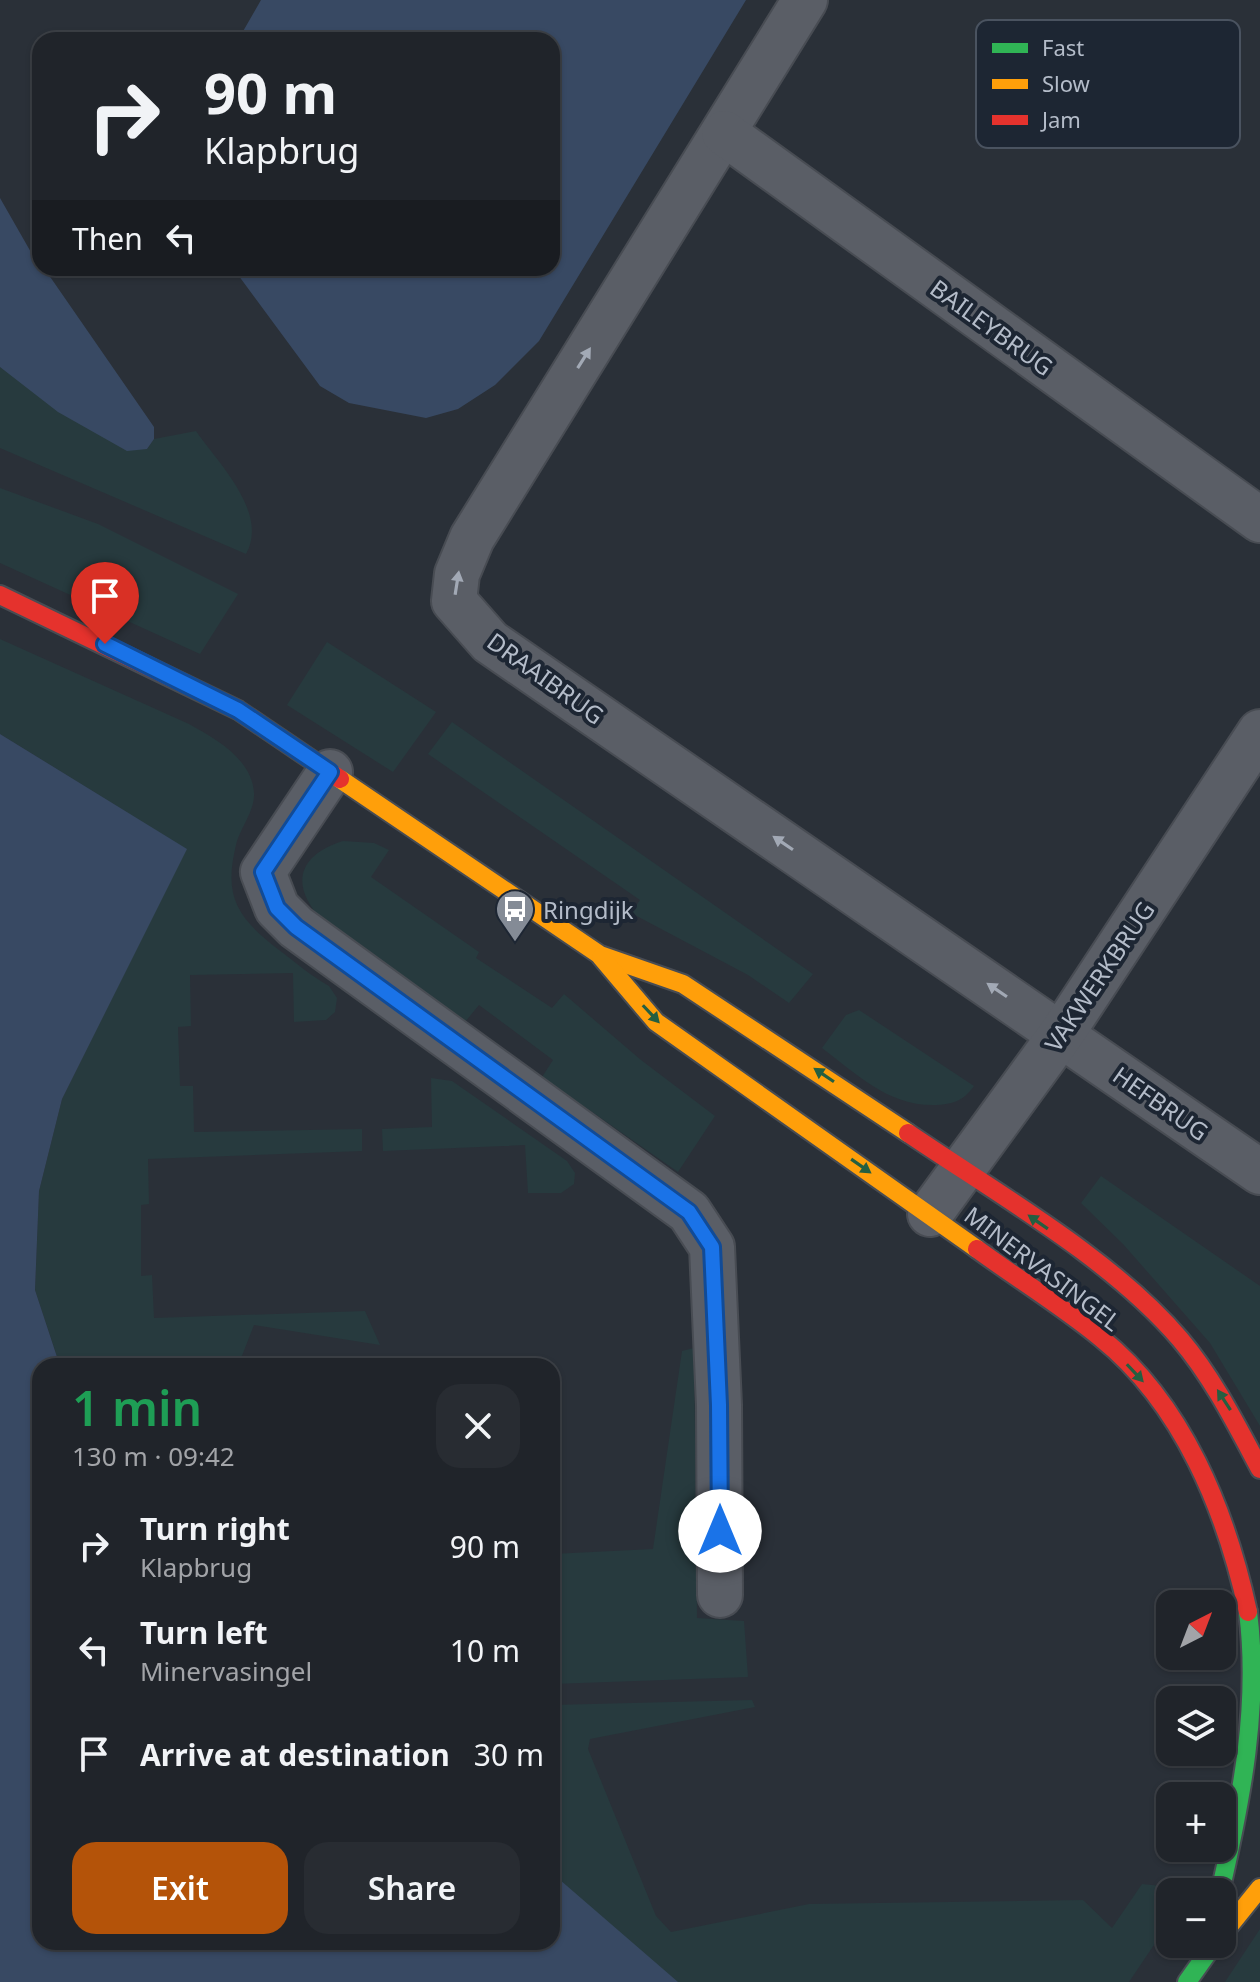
<!DOCTYPE html>
<html lang="en">
<head>
<meta charset="utf-8">
<style>
	:root { --surface:#20242a; --page:#282c32; --text:#f1f3f6; --muted:#a2a4a8; --line:#3d4147; --accent:#b45309 }
	body { margin:0; font-family:"Noto Sans",sans-serif; background:var(--page); color:var(--text); height:100vh; display:flex; flex-direction:column; font-size:30px; white-space:nowrap }
	* { box-sizing:border-box; margin:0 }
	p { font-size:26px; color:var(--muted) }
	.icon { flex:none; width:44px; height:44px; fill:none; stroke:currentColor; stroke-width:2; stroke-linecap:round; stroke-linejoin:round }
	.map { position:relative; flex:1; overflow:hidden }
	.drawer { position:absolute; left:32px; top:1358px; width:528px; height:592px; display:flex; flex-direction:column; background:var(--surface); border-radius:24px; box-shadow:0 2px 6px #0004,0 0 0 2px var(--line) }
	.drawer>* { flex:none }
	.guide { position:absolute; left:32px; top:32px; width:528px; height:244px; border-radius:24px; box-shadow:0 2px 6px #0004,0 0 0 2px var(--line); background:#20242a; color:var(--text); overflow:hidden }
	.needle { width:52px; rotate:42deg }
	.fabs { position:absolute; left:1156px; top:1590px; display:grid; gap:16px }
	.fabs a { display:grid; place-items:center; width:80px; height:80px; border-radius:16px; background:var(--surface); box-shadow:0 2px 6px #0004,0 0 0 2px var(--line); font-size:40px }
	.pin { position:absolute; display:grid; place-items:center; width:68px; height:68px; color:#fff; margin:-82px -34px; border-radius:50% 50% 50% 0; rotate:-45deg; box-shadow:0 0 8px #0007 }
	.pin .icon { rotate:45deg }
	.me { position:absolute; width:88px; margin:-44px; rotate:0deg; stroke-linejoin:round; filter:drop-shadow(0 0 6px #0008) }
	.turn { display:flex; align-items:center; gap:28px; height:168px; padding:0 40px; font-size:36px }
	.turn .icon { width:104px; height:104px; stroke-width:2.5 }
	.turn b { display:block; font-size:56px; line-height:68px }
	.then { display:flex; align-items:center; height:76px; padding:0 40px; background:#0003; gap:16px; font-size:30px }
	.round { display:grid; place-items:center; flex:none; width:84px; height:84px; border-radius:24px; background:var(--page) }
	.summary { display:flex; align-items:center; justify-content:space-between; height:136px; padding:0 40px }
	h1 { font-size:48px; font-weight:600; line-height:60px; color:#1e9e55 }
	.primary-button { display:flex; gap:16px; margin-top:auto; padding:16px 40px }
	.primary-button a { flex:1; height:92px; border-radius:24px; background:var(--accent); color:#fff; font-size:32px; font-weight:600; line-height:92px; text-align:center }
	.primary-button a+a { background:var(--page); color:var(--text) }
	ul { padding:0; list-style:none }
	li { display:flex; align-items:center; gap:24px; height:104px; padding:0 40px }
	li div { flex:1 }
	li b { display:block; font-size:30px }
	li em { font-style:normal }
	.map>svg:first-child { display:block }
	.green { fill:#273a3e }
	.water { fill:#384963 }
	.lines { fill:none; stroke-linecap:round; stroke-linejoin:round }
	.street-casing { stroke:#484c53; stroke-width:48 }
	.fast-casing { stroke:#484c53; stroke-width:22 }
	.slow-casing { stroke:#484c53; stroke-width:22 }
	.jam-casing { stroke:#484c53; stroke-width:22 }
	.street { stroke:#5a5e66; stroke-width:44 }
	.fast { stroke:#30b455; stroke-width:18 }
	.slow { stroke:#ff9f0a; stroke-width:18 }
	.jam { stroke:#e5322d; stroke-width:18 }
	.oneway { fill:#a2a9b5 }
	.oneway2 { fill:#255f41 }
	.route-casing { stroke:#114b97; stroke-width:20 }
	.route { stroke:#1a73e8; stroke-width:14 }
	.labels { text-anchor:middle; dominant-baseline:central; stroke-width:8; stroke-linejoin:round; paint-order:stroke }
	.street-label { font-size:24px; fill:#b4bcc9; stroke:#1d2633 }
	.poi-label { font-size:24px; fill:#b4bcc9; stroke:#1d2633; text-anchor:start }
	.key { fill:#1d2633; stroke:#4a5360; stroke-width:2 }
	.key-label { font-size:22px; fill:#b4bcc9 }
</style>
</head>
<body>
<div class="map">
<svg width="1260" height="1982" viewBox="0 0 1260 1982">
	<rect width="100%" height="100%" fill="#2a3038"/>
	<g class="green">
		<path d="M0 367 147 449 154 439 196 431C219 464 269 513 246 554L0 448Z"/>
		<path d="M0 488 98 524 238 594 200 654 0 563Z"/>
		<path d="M0 639 189 724C216 739 252 759 254 793 255 811 240 828 236 845 223 898 238 918 279 950 295 962 311 976 329 986L337 998 335 1012 326 1020 294 1022 293 973 190 975 191 1026 178 1027 180 1086H193L194 1132 362 1129V1151L148 1159 149 1204 141 1205V1276L152 1275 154 1318 365 1311 380 1345 254 1325 238 1366H60L35 1290 39 1191 62 1099 186 849 0 734Z"/>
		<path d="M327 642 436 712 393 772 287 705Z"/>
		<path d="M452 722 813 974 789 1003 748 975 631 913 640 900 428 754Z"/>
		<path d="M343 841 374 843 389 850 371 877 479 952 476 958 552 1008 564 994 641 1060 715 1116 678 1172 542 1077 553 1060 479 1005 465 1022 316 913C289 879 304 853 343 841Z"/>
		<path d="M859 1010 974 1086C964 1100 954 1104 937 1105 889 1107 858 1075 822 1048L846 1015Z"/>
		<path d="M431 1078 452 1081 567 1161 575 1173 574 1184 561 1193H528L525 1145 383 1151 382 1129 432 1127Z"/>
		<path d="M1101 1176 1260 1286V1426L1210 1343 1123 1244 1081 1203Z"/>
		<path d="M694 1348 697 1618 744 1621 748 1677 552 1684V1554L653 1549 682 1351Z"/>
		<path d="M752 1700 755 1707 590 1739 588 1749 656 1916 671 1932 809 1904 1083 1900 1112 1928 1142 1884 1192 1889 1170 1892V1921L1129 1982H676L552 1875V1705Z"/>
		<path d="M1260 1929V1982H1225Z"/>
	</g>
	<g class="water">
		<path d="M261 0H746L539 341 495 385 458 409 426 418 349 403 320 386 233 268H552V40H238Z"/>
		<path d="M0 198 40 268H44L154 427V439L147 449 127 451 58 412 0 367Z"/>
		<path d="M0 734 187 849 62 1099 39 1191 35 1290 60 1366H40V1942H552V1873L678 1982H0Z"/>
	</g>
	<g class="lines">
		<g class="street-casing">
			<g id="street">
				<path d="M805 0 472 538 457 574 454 601 490 642 1260 1172"/>
				<path d="M724 133 1260 520"/>
				<path d="M330 772 263 872 277 908 296 927 689 1212 712 1247 719 1405 720 1595"/>
				<path d="M930 1214 1062 1033 1260 732"/>
			</g>
		</g>
		<g class="fast-casing">
			<g id="fast">
				<path d="M1220 1892C1241 1801 1260 1706 1248 1612"/>
				<path d="M1187 1982 1214 1944"/>
			</g>
		</g>
		<g class="slow-casing">
			<g id="slow">
				<path d="M340 779 600 955 683 984 908 1133"/>
				<path d="M601 957 656 1022 977 1249"/>
				<path d="M1222 1935 1260 1888"/>
			</g>
		</g>
		<g class="jam-casing">
			<g id="jam">
				<path d="M0 595 238 710 340 779"/>
				<path d="M908 1133C996 1193 1111 1258 1180 1339 1213 1378 1236 1424 1260 1469"/>
				<path d="M977 1249C1018 1279 1062 1306 1101 1338 1183 1404 1226 1511 1248 1612"/>
			</g>
		</g>
		<use href="#street" class="street"/>
		<use href="#fast" class="fast"/>
		<use href="#slow" class="slow"/>
		<use href="#jam" class="jam"/>
	</g>
	<defs><path id="oneway-solid" d="M-6-.8H1V-3.2L6.5 0L1 3.2V.8H-6Z" transform="scale(2)"/></defs>
	<g class="oneway">
		<use href="#oneway-solid" transform="translate(584 358) rotate(-58)"/>
		<use href="#oneway-solid" transform="translate(457 583) rotate(-81)"/>
		<use href="#oneway-solid" transform="translate(783 843) rotate(-146)"/>
		<use href="#oneway-solid" transform="translate(997 990) rotate(-146)"/>
	</g>
	<g class="oneway2">
		<use href="#oneway-solid" transform="translate(651 1014) rotate(47)"/>
		<use href="#oneway-solid" transform="translate(824 1075) rotate(-146)"/>
		<use href="#oneway-solid" transform="translate(861 1166) rotate(35)"/>
		<use href="#oneway-solid" transform="translate(1038 1222) rotate(-145)"/>
		<use href="#oneway-solid" transform="translate(1135 1373) rotate(47)"/>
		<use href="#oneway-solid" transform="translate(1224 1400) rotate(-123)"/>
	</g>
	<g class="lines">
		<g class="route-casing">
			<path id="route" d="M105 644 238 710 330 772 263 872 277 908 296 927 689 1212 712 1247 719 1405 720 1531"/>
		</g>
		<use href="#route" class="route"/>
	</g>
	<defs>
		<g id="bus-pin" transform="scale(2)"><path d="M0 17L-7.5 6A9.5 9.5 0 1 1 7.5 6Z" fill="#848b96" stroke="#1d2633"/><path d="M-5-6H5V4H4V6H2V4H-2V6H-4V4H-5ZM-3.5-4V0h7V-4ZM-3.5 1.2v1.5H-2V1.2ZM2 1.2v1.5H3.5V1.2Z" fill="#fff"/></g>
	</defs>
	<g fill-rule="evenodd">
		<use href="#bus-pin" x="515" y="909"/>
	</g>
	<g class="labels">
		<g class="street-label">
			<text transform="translate(992 327) rotate(36)">BAILEYBRUG</text>
			<text transform="translate(546 678) rotate(36)">DRAAIBRUG</text>
			<text transform="translate(1099 976) rotate(-56)">VAKWERKBRUG</text>
			<text transform="translate(1161 1103) rotate(35)">HEFBRUG</text>
			<text transform="translate(1043 1268) rotate(37)">MINERVASINGEL</text>
		</g>
		<g class="poi-label">
			<text x="543" y="909">Ringdijk</text>
		</g>
	</g>
	<rect x="976" y="20" width="264" height="128" rx="12" class="key"/>
	<rect x="992" y="43" width="36" height="10" fill="#30b455"/>
	<rect x="992" y="79" width="36" height="10" fill="#ff9f0a"/>
	<rect x="992" y="115" width="36" height="10" fill="#e5322d"/>
	<g class="key-label">
		<text x="1042" y="56">Fast</text>
		<text x="1042" y="92">Slow</text>
		<text x="1042" y="128">Jam</text>
	</g>
</svg>
<div class="fabs">
<a><svg class="needle" viewBox="-14 -14 28 28"><path d="M0-13l5 13h-10z" fill="#e53935"/><path d="M0 13l5-13h-10z" fill="#a2a4a8"/></svg></a>
<a><svg class="icon" aria-label="layers" viewBox="0 0 24 24"><path d="M12 4l9 5-9 5-9-5zM3 14l9 5 9-5"/></svg></a>
<a>+</a>
<a>−</a>
</div>
<div class="pin" style="left:105px;top:644px;background:#d93025"><svg class="icon" aria-label="arrive" viewBox="0 0 24 24"><path d="M6 21V4h12l-3 4 3 4H6"/></svg></div>
<svg class="me" style="left:720px;top:1531px" viewBox="-20 -20 40 40"><circle r="19" fill="#fff"/><path d="M0-13L10 11 0 6-10 11z" fill="#1a73e8"/></svg>
<div class="guide">
<div class="turn"><svg class="icon" aria-label="right" viewBox="0 0 24 24"><path d="M7 20v-9h11M14 6l5 5-5 5"/></svg><div><b>90 m</b>Klapbrug</div></div>
<div class="then">Then<svg class="icon" aria-label="left" viewBox="0 0 24 24"><path d="M17 20v-9H6M10 6l-5 5 5 5"/></svg></div>
</div>
<section class="drawer">
<div class="summary"><div><h1>1 min</h1><p>130 m · 09:42</p></div><a class="round"><svg class="icon" aria-label="close" viewBox="0 0 24 24"><path d="M6 6l12 12M18 6L6 18"/></svg></a></div>
<ul>
<li><svg class="icon" aria-label="right" viewBox="0 0 24 24"><path d="M7 20v-9h11M14 6l5 5-5 5"/></svg><div><b>Turn right</b><p>Klapbrug</p></div><em>90 m</em></li>
<li><svg class="icon" aria-label="left" viewBox="0 0 24 24"><path d="M17 20v-9H6M10 6l-5 5 5 5"/></svg><div><b>Turn left</b><p>Minervasingel</p></div><em>10 m</em></li>
<li><svg class="icon" aria-label="arrive" viewBox="0 0 24 24"><path d="M6 21V4h12l-3 4 3 4H6"/></svg><div><b>Arrive at destination</b></div><em>30 m</em></li>
</ul>
<div class="primary-button"><a>Exit</a><a>Share</a></div>
</section>
</div>
</body>
</html>
